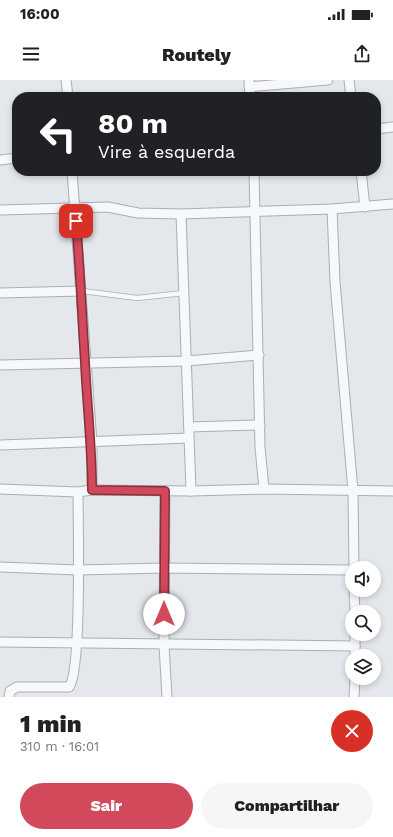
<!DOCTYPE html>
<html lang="pt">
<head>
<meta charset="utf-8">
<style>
	:root { --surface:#fff; --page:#f6f6f6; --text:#222; --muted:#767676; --accent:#d1495b }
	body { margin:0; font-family:"Work Sans",sans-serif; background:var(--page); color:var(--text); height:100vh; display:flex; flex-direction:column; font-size:15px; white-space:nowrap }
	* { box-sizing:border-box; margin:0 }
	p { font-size:13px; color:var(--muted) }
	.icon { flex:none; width:22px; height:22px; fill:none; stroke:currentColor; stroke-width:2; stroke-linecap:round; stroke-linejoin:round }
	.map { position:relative; height:617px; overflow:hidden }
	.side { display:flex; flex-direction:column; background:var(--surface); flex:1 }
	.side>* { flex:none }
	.top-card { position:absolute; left:12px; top:12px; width:369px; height:84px; border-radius:16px; box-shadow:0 2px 6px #0003; background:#202124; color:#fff; overflow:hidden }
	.tools { position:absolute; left:345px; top:481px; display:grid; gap:8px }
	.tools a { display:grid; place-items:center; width:36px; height:36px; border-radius:50%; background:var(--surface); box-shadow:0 2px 6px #0003; font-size:20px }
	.pin { position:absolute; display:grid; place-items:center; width:34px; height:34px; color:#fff; margin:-17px; border-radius:8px; box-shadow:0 2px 6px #0006 }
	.me { position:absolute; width:44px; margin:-22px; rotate:0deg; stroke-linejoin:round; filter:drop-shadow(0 0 3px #0008) }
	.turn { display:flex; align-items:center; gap:14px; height:84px; padding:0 20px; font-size:18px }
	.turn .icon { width:52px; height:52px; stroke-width:2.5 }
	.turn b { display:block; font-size:28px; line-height:34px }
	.round { display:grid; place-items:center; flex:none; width:42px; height:42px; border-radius:21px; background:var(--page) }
	.headline { display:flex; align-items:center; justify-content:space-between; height:68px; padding:0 20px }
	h1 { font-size:24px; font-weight:800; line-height:30px }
	.cta { display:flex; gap:8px; margin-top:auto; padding:8px 20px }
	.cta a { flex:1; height:46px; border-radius:24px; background:var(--accent); color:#fff; font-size:16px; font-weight:800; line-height:46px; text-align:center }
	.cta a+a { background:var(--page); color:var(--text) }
	.status { display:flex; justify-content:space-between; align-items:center; height:28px; padding:0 20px; background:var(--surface); direction:ltr }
	.status svg { height:11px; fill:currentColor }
	header { display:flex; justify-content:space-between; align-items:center; height:52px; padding:0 20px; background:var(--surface); font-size:18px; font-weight:800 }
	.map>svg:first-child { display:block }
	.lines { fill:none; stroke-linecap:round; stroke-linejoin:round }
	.service-casing { stroke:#a9aeb7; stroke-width:6 }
	.minor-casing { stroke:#a9aeb7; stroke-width:11 }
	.service { stroke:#f7f8fa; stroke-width:4.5 }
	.minor { stroke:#f7f8fa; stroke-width:9 }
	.route-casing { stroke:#882f3b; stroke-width:10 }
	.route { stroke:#d1495b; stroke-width:7 }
</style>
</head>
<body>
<div class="status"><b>16:00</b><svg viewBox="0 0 49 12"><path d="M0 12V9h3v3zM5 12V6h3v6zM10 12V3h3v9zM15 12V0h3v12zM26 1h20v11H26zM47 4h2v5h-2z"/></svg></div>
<header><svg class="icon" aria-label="menu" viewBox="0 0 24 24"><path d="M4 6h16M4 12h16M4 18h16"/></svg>Routely<svg class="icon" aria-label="share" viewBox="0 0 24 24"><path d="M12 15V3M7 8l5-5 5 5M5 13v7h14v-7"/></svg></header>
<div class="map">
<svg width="393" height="617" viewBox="0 0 393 617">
	<rect width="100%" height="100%" fill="#e4e7ec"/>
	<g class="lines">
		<g class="service-casing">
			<path id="service" d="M82 211 137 218 184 213"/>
		</g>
		<g class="minor-casing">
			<g id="minor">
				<path d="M66 0 68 17"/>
				<path d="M249 0 250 17"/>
				<path d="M349 0 351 17"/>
				<path d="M249 7 328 0"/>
				<path d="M376 49 393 47"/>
				<path d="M0 80 17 78"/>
				<path d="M72 91 92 363V410"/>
				<path d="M254 91 260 367 264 409"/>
				<path d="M361 91 365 127"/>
				<path d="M332 129 335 202 353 411 354 488"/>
				<path d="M0 130 108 127 138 133 181 134 332 129 393 124"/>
				<path d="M181 134 191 411"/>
				<path d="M0 213 82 211"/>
				<path d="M0 285 186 281 259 275"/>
				<path d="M189 347 260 345"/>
				<path d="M0 365 189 358"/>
				<path d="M0 409 78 412 92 410 191 411 264 409 393 411"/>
				<path d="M165 411 164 565 167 617"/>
				<path d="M0 487 78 490 164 488 352 490"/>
				<path d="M354 510 355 532"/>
				<path d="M355 554V576"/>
				<path d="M0 562 355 566"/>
				<path d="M9 617 10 611 17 607H69C82 592 78 441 78 412"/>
				<path d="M354 617 355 598"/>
			</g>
		</g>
		<use href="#service" class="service"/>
		<use href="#minor" class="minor"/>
	</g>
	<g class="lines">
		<g class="route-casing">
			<path id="route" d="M76 141C80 188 82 235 85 282 87 325 92 367 92 410L165 411 164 534"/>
		</g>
		<use href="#route" class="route"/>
	</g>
</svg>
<div class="tools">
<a><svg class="icon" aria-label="sound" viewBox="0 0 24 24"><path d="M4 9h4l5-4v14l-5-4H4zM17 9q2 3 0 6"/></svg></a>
<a><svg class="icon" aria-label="search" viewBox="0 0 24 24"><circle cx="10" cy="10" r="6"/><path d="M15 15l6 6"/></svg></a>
<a><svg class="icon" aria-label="layers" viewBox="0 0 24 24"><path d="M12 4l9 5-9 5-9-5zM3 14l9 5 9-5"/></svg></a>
</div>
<div class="pin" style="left:76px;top:141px;background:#d93025"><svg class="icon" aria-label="arrive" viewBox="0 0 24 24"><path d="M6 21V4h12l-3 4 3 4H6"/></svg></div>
<svg class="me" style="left:164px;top:534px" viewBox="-20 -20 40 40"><circle r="19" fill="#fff"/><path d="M0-13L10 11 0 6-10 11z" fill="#d1495b"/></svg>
<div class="top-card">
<div class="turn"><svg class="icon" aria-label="left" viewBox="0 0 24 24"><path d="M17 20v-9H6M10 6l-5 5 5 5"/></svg><div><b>80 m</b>Vire à esquerda</div></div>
</div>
</div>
<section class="side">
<div class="headline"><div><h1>1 min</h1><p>310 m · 16:01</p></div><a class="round" style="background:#d93025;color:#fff"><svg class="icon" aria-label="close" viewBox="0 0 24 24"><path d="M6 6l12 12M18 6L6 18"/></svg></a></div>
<div class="cta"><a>Sair</a><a>Compartilhar</a></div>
</section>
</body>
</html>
